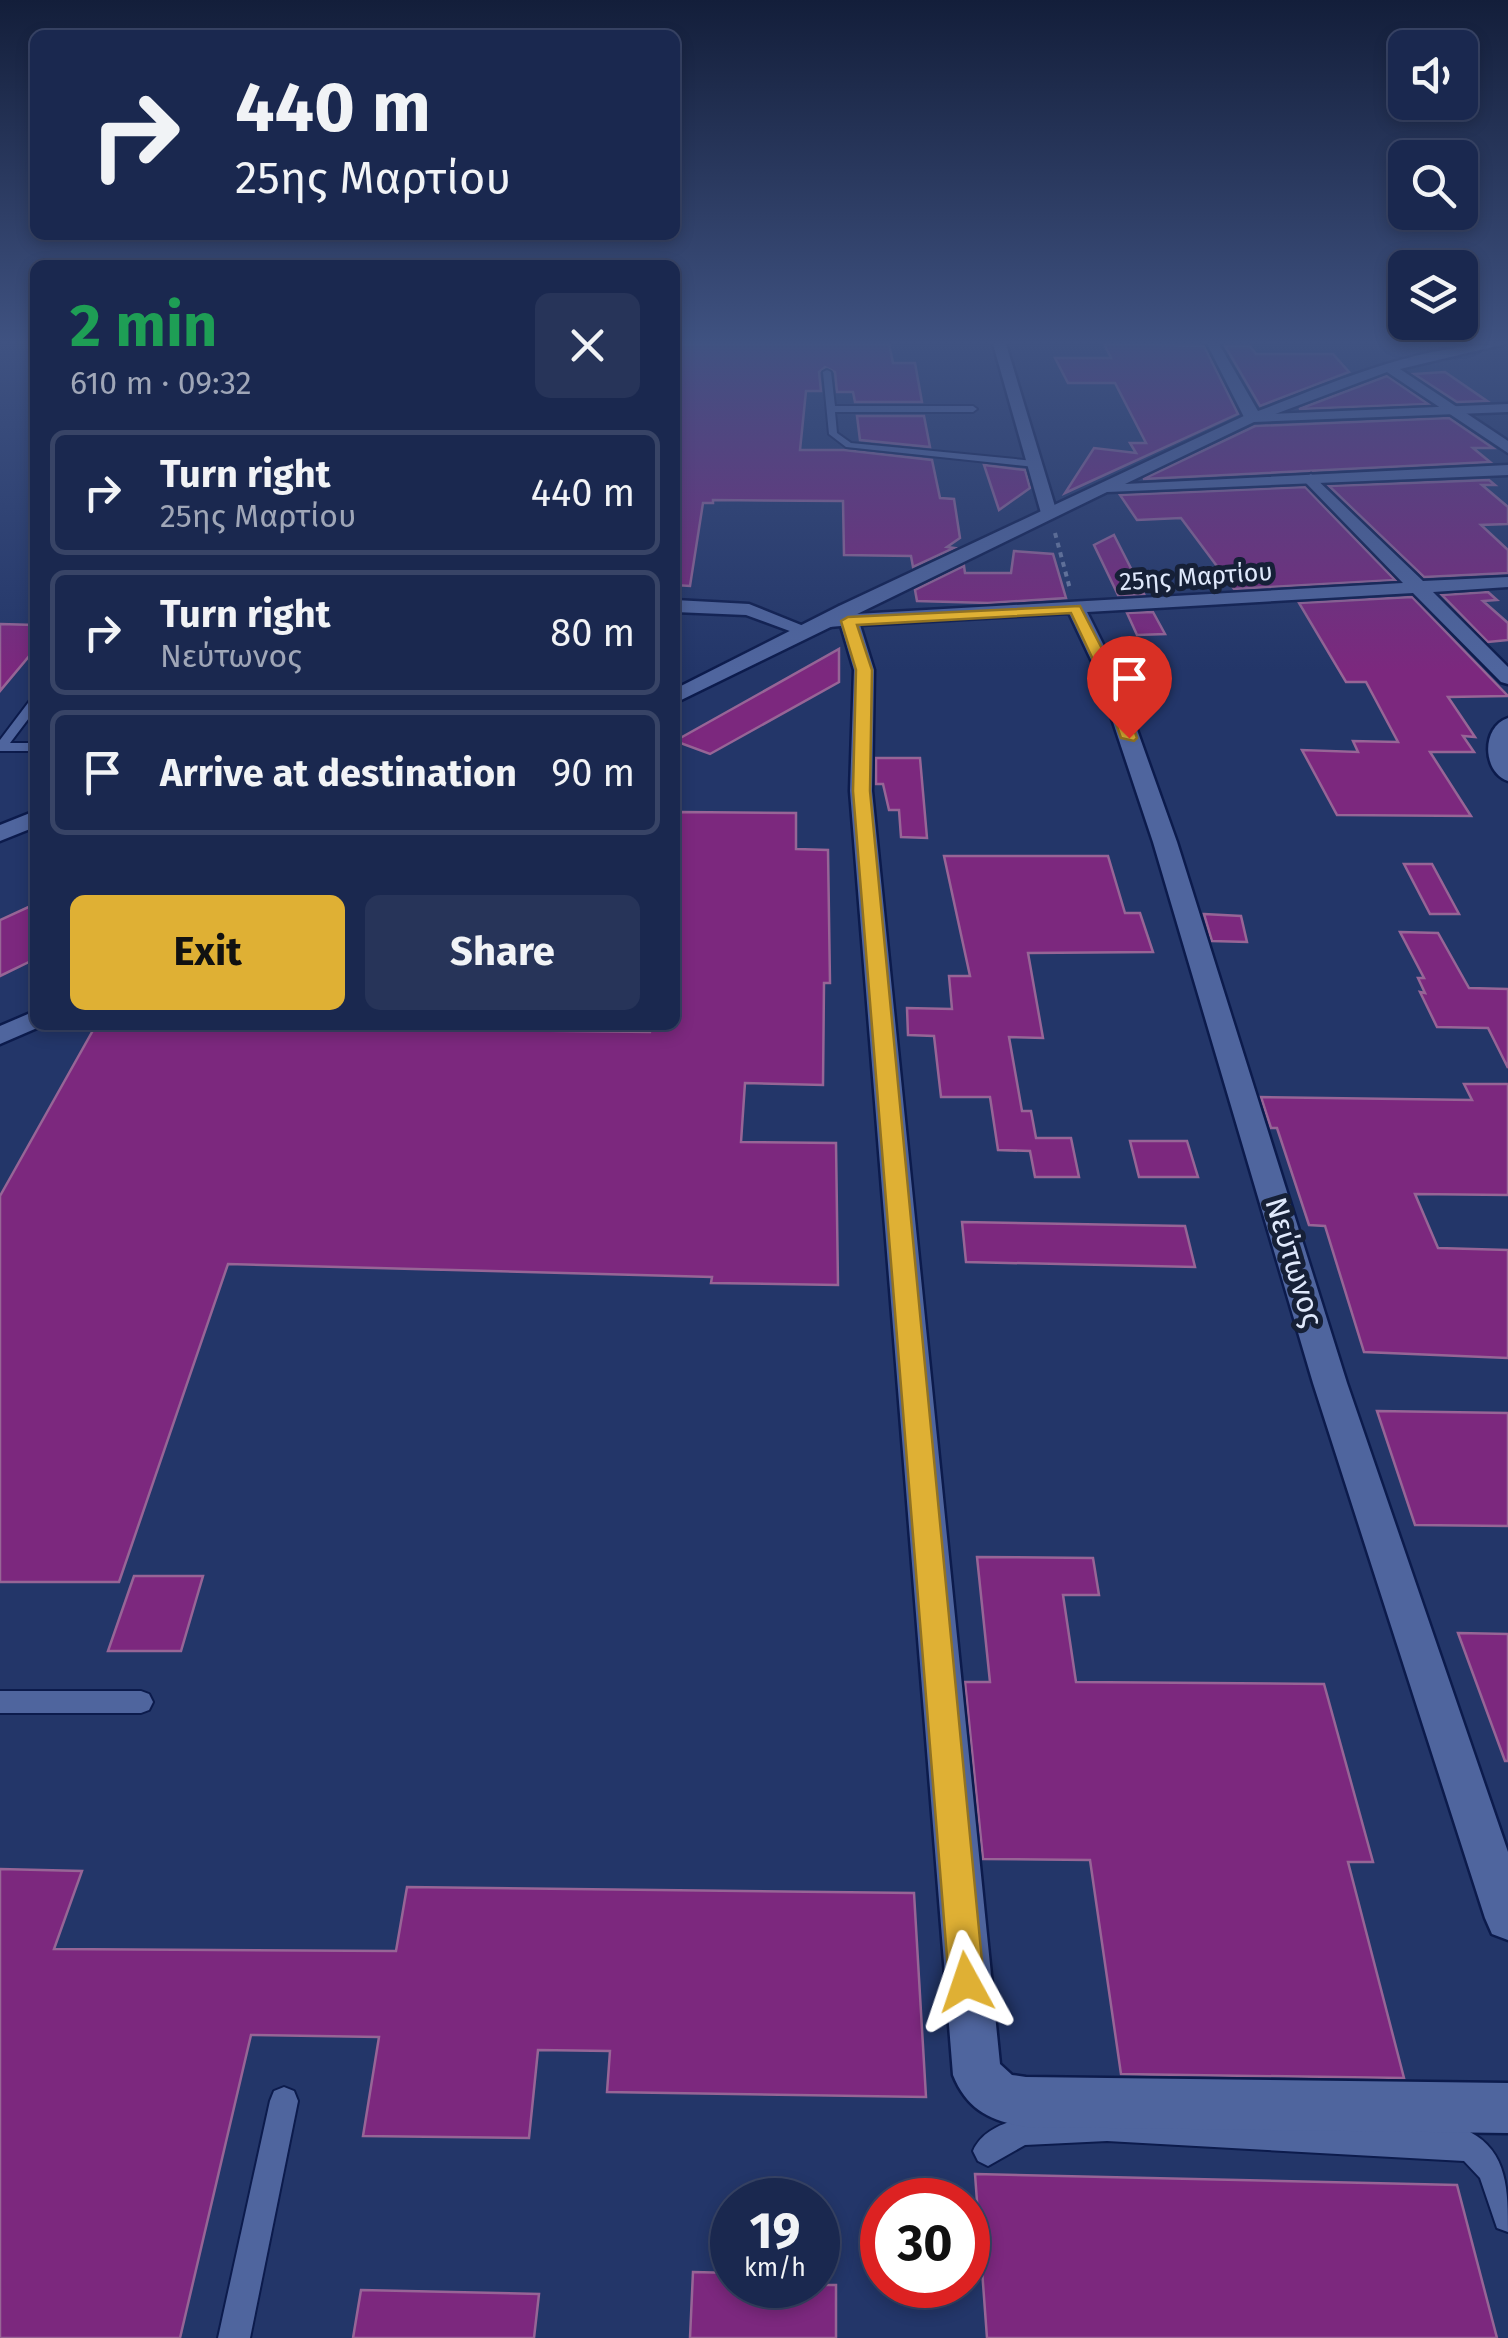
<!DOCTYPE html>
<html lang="en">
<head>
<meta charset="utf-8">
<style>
	:root { --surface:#1a284f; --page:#273459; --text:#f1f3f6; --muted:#9fa6b7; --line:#384466; --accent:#dfb034 }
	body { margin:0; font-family:"Fira Sans",sans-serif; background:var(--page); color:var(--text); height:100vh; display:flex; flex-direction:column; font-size:38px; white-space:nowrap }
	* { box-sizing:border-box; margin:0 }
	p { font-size:32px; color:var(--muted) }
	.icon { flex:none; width:55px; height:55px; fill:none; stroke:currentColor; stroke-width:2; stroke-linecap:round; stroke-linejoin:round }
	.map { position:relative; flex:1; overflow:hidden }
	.side { position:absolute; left:30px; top:260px; width:650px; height:770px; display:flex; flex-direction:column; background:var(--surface); border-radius:15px; box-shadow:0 5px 15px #0003,0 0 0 2px var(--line) }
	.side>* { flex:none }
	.top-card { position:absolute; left:30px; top:30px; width:650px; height:210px; border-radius:15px; box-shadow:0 5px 15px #0003,0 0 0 2px var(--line); background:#1a284f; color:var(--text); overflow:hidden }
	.tools { position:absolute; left:1388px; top:30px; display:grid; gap:20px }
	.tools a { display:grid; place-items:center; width:90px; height:90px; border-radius:15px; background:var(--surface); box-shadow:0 5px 15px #0003,0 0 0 2px var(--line); font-size:50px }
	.speed { position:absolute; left:710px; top:2178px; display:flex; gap:20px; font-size:50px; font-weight:700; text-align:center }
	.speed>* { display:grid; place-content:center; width:130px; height:130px; border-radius:50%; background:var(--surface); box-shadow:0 5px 15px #0003,0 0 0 2px var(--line); line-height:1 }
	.speed small { font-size:25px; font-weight:400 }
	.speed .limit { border:15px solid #d22; background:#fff; color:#111 }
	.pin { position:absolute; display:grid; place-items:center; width:85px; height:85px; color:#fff; margin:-102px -42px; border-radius:50% 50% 50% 0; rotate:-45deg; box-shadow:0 0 10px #0007 }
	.pin .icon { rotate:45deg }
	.me { position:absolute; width:110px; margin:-55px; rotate:355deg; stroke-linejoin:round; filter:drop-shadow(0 0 8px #0008) }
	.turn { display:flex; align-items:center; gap:35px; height:210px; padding:0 40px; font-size:45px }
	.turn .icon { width:130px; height:130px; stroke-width:2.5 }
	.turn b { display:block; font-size:70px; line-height:85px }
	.round { display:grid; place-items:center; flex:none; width:105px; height:105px; border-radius:15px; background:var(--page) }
	.head { display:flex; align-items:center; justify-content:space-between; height:170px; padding:0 40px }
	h1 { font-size:60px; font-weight:700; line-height:75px; color:#1e9e55 }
	.cta { display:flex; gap:20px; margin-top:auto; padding:20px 40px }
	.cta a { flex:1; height:115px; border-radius:15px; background:var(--accent); color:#111; font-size:40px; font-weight:700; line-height:115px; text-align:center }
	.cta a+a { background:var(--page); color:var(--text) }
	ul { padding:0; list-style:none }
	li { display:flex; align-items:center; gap:30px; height:125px; margin:0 20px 15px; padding:0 20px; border:5px solid var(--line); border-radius:15px }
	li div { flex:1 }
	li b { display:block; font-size:38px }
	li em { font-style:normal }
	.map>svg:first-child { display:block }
	.building { fill:#7c287e; stroke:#976596; stroke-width:2.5 }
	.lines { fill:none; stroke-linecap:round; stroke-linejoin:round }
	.service-casing { stroke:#0c1b4c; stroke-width:4 }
	.minor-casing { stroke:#0c1b4c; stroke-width:5 }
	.secondary-casing { stroke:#0c1b4c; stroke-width:5 }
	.path { stroke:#6f7ea4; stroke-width:4; stroke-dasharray:5 5; stroke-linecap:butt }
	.service { fill:#4f659e; fill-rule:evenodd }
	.minor { fill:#4f659e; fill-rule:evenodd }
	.secondary { fill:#4f659e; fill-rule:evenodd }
	.route { fill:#dfb034; stroke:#917222; stroke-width:2.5 }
	.labels { text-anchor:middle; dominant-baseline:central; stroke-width:10; stroke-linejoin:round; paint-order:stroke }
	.far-street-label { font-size:25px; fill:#dfe8fb; stroke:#162037 }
	.street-label { font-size:30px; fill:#dfe8fb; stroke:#162037 }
</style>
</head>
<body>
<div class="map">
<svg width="1508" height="2338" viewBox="0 0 1508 2338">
	<rect width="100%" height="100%" fill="#233669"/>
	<g class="building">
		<path d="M675 344H889L893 363H915L922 402H855L853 392H837L835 372 825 367 819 372 821 391H806L800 450H844L932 460 940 498 954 499 960 538 947 547 954 548 913 567 911 556 844 555 843 501 713 500V503H703L690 586 675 585Z"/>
		<path d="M1104 344 1204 346 1238 414 1065 493 1094 448 1136 453 1130 443H1146L1115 383H1068L1055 358H1111Z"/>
		<path d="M1225 346H1250L1256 354H1333L1349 372 1260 406Z"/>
		<path d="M1445 372 1487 401 1457 402 1414 374Z"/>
		<path d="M1387 376 1428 404 1299 409Z"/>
		<path d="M857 416H924L930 447 860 440Z"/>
		<path d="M1449 418 1493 448H1473L1490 462 1143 479 1255 426Z"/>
		<path d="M984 465 1025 470 1030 488 999 510Z"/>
		<path d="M1489 480 1495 485H1482L1508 507V524L1481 525 1508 550V573L1424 577 1329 486Z"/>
		<path d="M1305 487 1395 580 1234 589 1181 518 1137 520 1120 495Z"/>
		<path d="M1114 535 1144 594 1118 595 1094 545Z"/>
		<path d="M1014 551 1053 554 1066 598 988 603 917 601 915 590 964 566 965 573H1011Z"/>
		<path d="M1488 592 1497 600 1483 601 1508 623V640L1488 642 1442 595Z"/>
		<path d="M1412 597 1508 696 1448 697 1475 737 1463 736 1474 752H1430L1471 816 1337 815 1302 750 1358 752 1353 741 1398 742 1366 682H1346L1299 603Z"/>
		<path d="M1153 612 1165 634 1137 635 1127 613Z"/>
		<path d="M0 624 35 625V649L0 691Z"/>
		<path d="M839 649V682L710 754 675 741Z"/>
		<path d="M876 758H920L927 838 901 837 899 810H889L883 784H876Z"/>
		<path d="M681 812 796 813V849L828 850 830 983H824L823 1085 745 1083 741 1142 836 1143 838 1285 711 1283 712 1277 228 1264 119 1582H0V1196L96 1025 650 1032 651 1025H675V831H679Z"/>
		<path d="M944 856H1108L1125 913H1140L1153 952 1028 953 1043 1038 1009 1037 1022 1111H1031L1036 1138H1071L1079 1177H1035L1030 1151 998 1150 990 1097H941L934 1036 908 1035 907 1008 952 1009 949 976H970Z"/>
		<path d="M1404 864H1432L1459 914H1430Z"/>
		<path d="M35 904V959L0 976V920Z"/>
		<path d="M1204 914 1241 916 1247 942 1212 941Z"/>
		<path d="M1400 932 1438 933 1469 988 1508 989V1068L1488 1028 1437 1027 1420 992 1425 993 1418 978H1424Z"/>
		<path d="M1464 1084H1508V1195L1415 1194 1438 1248 1508 1250V1358L1364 1352 1325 1226 1309 1225 1277 1128H1271L1261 1097 1472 1100Z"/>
		<path d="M1130 1141H1187L1198 1177H1139Z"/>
		<path d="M962 1222 1185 1226 1195 1267 966 1262Z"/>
		<path d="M1377 1411 1508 1413V1526L1415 1525Z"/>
		<path d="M977 1557 1093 1558 1099 1595H1063L1076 1682 1324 1684 1373 1862H1348L1404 2078 1121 2074 1090 1860 983 1859 965 1682H990Z"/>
		<path d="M134 1576H203L181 1651H108Z"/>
		<path d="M1458 1633 1508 1634V1761H1505Z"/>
		<path d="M0 1869 82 1871 54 1949 396 1951 407 1887 914 1893 926 2097 607 2092 610 2051 538 2050 529 2138 363 2136 379 2037 251 2035 180 2338H0Z"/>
		<path d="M975 2174 1457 2185 1497 2338H987Z"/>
		<path d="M693 2272 732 2273V2285H836V2338H690Z"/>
		<path d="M361 2290 539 2294 534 2338H353Z"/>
	</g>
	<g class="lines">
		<g class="service-casing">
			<g id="service">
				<path d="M827 370 831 372 835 406H973L977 409 973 412H835L837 433 851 443 1035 461 1040 464 1035 467 846 447 829 434 823 372Z"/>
				<path d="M35 698V710L10 743H35V751H0V740L31 699Z"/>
				<path d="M0 1691H141L149 1694 153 1702 149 1710 141 1713H0Z"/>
				<path d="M284 2087 294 2091 298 2101 250 2338H218L270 2101 274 2091Z"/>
				<path d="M1107 2113 1470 2132C1508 2152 1508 2191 1508 2232L1497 2228 1480 2178 1464 2161 1107 2141 1025 2145 988 2166 978 2161 973 2151C991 2109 1069 2114 1107 2113Z"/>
			</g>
		</g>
		<g class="minor-casing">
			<g id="minor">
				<path d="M993 344H1006L1057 513 1055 517 1041 513Z"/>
				<path d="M1207 344H1219L1258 411C1337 381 1420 344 1505 344L1400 369 1508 441V453L1387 372 1259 420 1246 421Z"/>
				<path d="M1311 474 1423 581 1508 577V587L1433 592 1508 667V684L1501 682 1413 593 1087 612 1115 668 1177 842 1347 1383 1508 1852V1940L1492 1934 1485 1918 1313 1383 1153 842 1095 668 1069 613 860 625 874 670 872 791 1000 2064 1012 2075 1026 2077 1508 2083V2133L1026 2127C991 2121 967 2110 953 2075L850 791 854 670 841 626 829 627 820 621 838 615 839 606H853L856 614 1403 583 1305 482 1303 479Z"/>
				<path d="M675 600 749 604 816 631 806 637 746 615 675 612Z"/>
				<path d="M1508 718V781C1482 772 1481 727 1508 718Z"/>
				<path d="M35 811V827L0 841V825Z"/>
			</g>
		</g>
		<g class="secondary-casing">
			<g id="secondary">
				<path d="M1508 404V412L1254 422 1125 484 1508 465V475L1107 492 675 703V689L839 606 1246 415Z"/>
				<path d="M35 1011V1025H44L0 1044V1026Z"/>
			</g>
		</g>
		<path class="path" d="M1055 533 1070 589"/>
		<use href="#service" class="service"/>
		<use href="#minor" class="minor"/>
		<use href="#secondary" class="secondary"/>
	</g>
	<linearGradient id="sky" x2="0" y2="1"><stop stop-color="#131e3a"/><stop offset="0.51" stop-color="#3f5281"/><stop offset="1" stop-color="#3f5281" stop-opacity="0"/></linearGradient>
	<rect width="1508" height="671" fill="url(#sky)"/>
	<path class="route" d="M1080 606 1112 668 1137 738 1134 741 1121 738 1097 668 1071 613 857 625 872 670 870 791 984 1982 979 1995 966 2000 954 1995 949 1982 853 791 856 670 841 621 848 617Z"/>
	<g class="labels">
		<g class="far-street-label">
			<text transform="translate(1196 577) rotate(-4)">25ης Μαρτίου</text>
		</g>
		<g class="street-label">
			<text transform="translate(1294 1262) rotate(73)">Νεύτωνος</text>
		</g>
	</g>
</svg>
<div class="tools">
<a><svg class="icon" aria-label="sound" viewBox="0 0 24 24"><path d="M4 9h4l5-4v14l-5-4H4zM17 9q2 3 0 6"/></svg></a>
<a><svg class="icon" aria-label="search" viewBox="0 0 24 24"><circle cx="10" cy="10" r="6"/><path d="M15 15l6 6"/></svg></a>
<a><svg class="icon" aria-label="layers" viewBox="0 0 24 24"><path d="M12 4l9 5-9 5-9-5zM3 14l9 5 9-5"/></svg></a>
</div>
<div class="speed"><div>19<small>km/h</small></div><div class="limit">30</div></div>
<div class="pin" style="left:1129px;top:738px;background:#d93025"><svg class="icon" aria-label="arrive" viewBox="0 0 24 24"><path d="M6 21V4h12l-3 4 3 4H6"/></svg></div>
<svg class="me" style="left:966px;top:1982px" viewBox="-20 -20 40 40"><path d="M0-17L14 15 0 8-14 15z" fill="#dfb034" stroke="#fff" stroke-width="4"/></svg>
<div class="top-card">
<div class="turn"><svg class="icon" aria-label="right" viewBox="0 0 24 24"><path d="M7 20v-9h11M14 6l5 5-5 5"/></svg><div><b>440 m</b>25ης Μαρτίου</div></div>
</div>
<section class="side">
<div class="head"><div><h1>2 min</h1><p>610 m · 09:32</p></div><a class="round"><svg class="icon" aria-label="close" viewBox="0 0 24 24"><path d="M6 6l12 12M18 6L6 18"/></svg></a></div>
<ul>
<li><svg class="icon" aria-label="right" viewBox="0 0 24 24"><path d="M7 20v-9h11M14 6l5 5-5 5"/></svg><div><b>Turn right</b><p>25ης Μαρτίου</p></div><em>440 m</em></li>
<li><svg class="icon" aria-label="right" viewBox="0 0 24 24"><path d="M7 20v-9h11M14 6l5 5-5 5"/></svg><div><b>Turn right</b><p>Νεύτωνος</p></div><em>80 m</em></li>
<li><svg class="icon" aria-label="arrive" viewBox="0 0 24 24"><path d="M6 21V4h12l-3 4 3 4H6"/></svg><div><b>Arrive at destination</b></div><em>90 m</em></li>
</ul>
<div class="cta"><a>Exit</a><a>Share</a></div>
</section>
</div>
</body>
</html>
